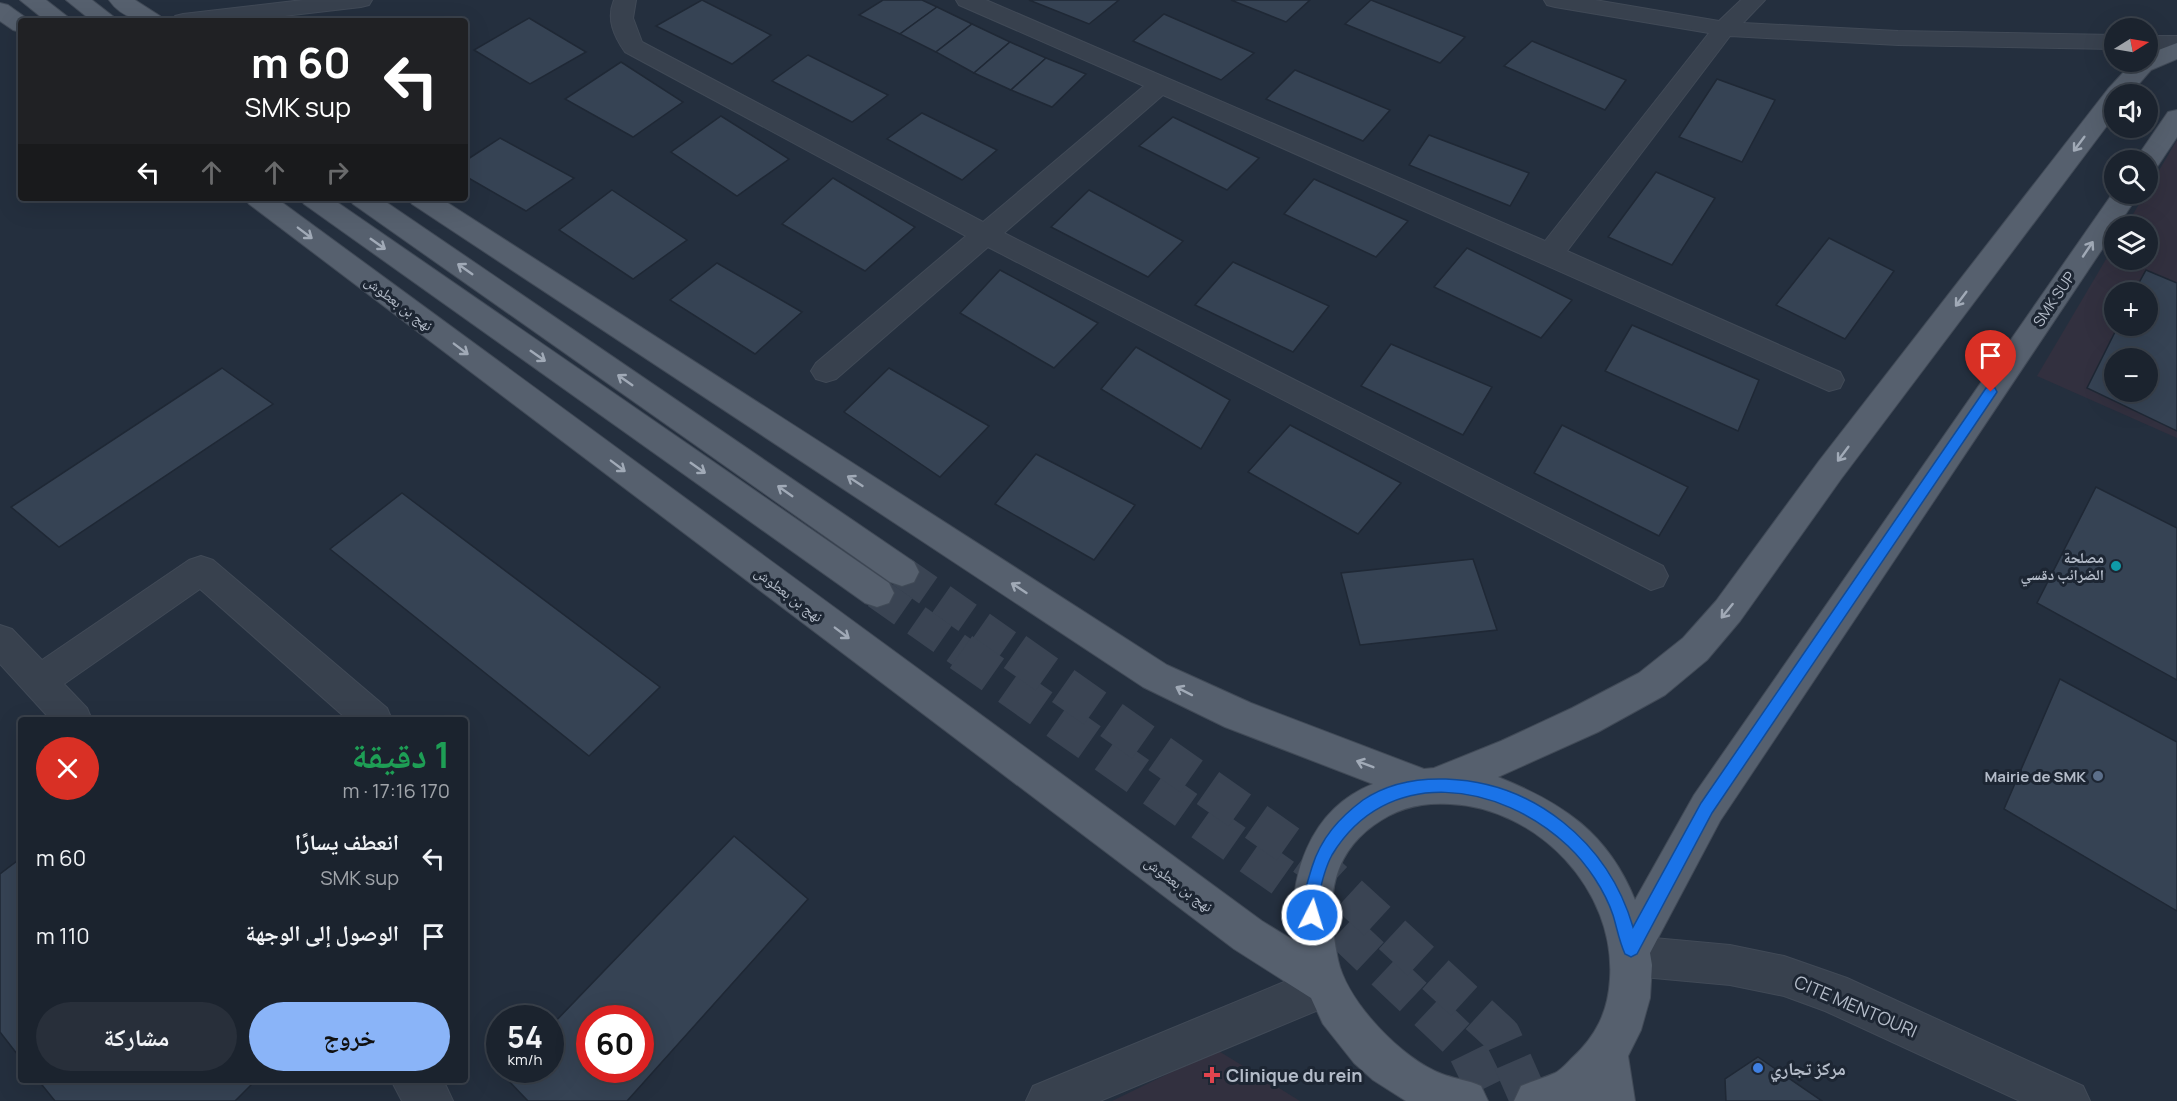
<!DOCTYPE html>
<html lang="ar">
<head>
<meta charset="utf-8">
<style>
	:root { --surface:#1b232e; --page:#282f3a; --text:#f1f3f6; --muted:#a0a4aa; --line:#39404a; --accent:#8ab4f8 }
	body { margin:0; font-family:Manrope,"Noto Naskh Arabic",sans-serif; background:var(--page); color:var(--text); direction:rtl; height:100vh; display:flex; flex-direction:column; font-size:22px; white-space:nowrap }
	* { box-sizing:border-box; margin:0 }
	p { font-size:20px; color:var(--muted) }
	.icon { flex:none; width:33px; height:33px; fill:none; stroke:currentColor; stroke-width:2; stroke-linecap:round; stroke-linejoin:round }
	.map { position:relative; flex:1; overflow:hidden; direction:ltr }
	.side { position:absolute; left:18px; top:717px; width:450px; height:366px; display:flex; flex-direction:column; background:var(--surface); border-radius:6px; box-shadow:0 6px 24px #0002,0 0 0 2px var(--line); direction:rtl }
	.side>* { flex:none }
	.banner { position:absolute; left:18px; top:18px; width:450px; height:183px; border-radius:6px; box-shadow:0 6px 24px #0002,0 0 0 2px var(--line); direction:rtl; background:#202124; color:#fff; overflow:hidden }
	.needle { width:39px; rotate:79deg }
	.buttons { position:absolute; left:2104px; top:18px; display:grid; gap:12px }
	.buttons a { display:grid; place-items:center; width:54px; height:54px; border-radius:50%; background:var(--surface); box-shadow:0 6px 24px #0002,0 0 0 2px var(--line); font-size:30px }
	.speed { position:absolute; left:486px; top:1005px; display:flex; gap:12px; font-size:30px; font-weight:700; text-align:center }
	.speed>* { display:grid; place-content:center; width:78px; height:78px; border-radius:50%; background:var(--surface); box-shadow:0 6px 24px #0002,0 0 0 2px var(--line); line-height:1 }
	.speed small { font-size:15px; font-weight:400 }
	.speed .limit { border:9px solid #d22; background:#fff; color:#111 }
	.pin { position:absolute; display:grid; place-items:center; width:51px; height:51px; color:#fff; margin:-62px -26px; border-radius:50% 50% 50% 0; rotate:-45deg; box-shadow:0 0 6px #0007 }
	.pin .icon { rotate:45deg }
	.me { position:absolute; width:66px; margin:-33px; rotate:5deg; stroke-linejoin:round; filter:drop-shadow(0 0 4px #0008) }
	.turn { display:flex; align-items:center; gap:21px; height:126px; padding:0 18px; font-size:27px }
	.turn .icon { width:78px; height:78px; stroke-width:2.5 }
	.turn b { display:block; font-size:42px; line-height:51px }
	.lanes { display:flex; align-items:center; height:57px; padding:0 18px; background:#0003; justify-content:center; gap:30px; direction:ltr }
	.lanes .off { opacity:.35 }
	.round { display:grid; place-items:center; flex:none; width:63px; height:63px; border-radius:32px; background:var(--page) }
	.headline { display:flex; align-items:center; justify-content:space-between; height:102px; padding:0 18px }
	h1 { font-size:36px; font-weight:700; line-height:45px; color:#1e9e55 }
	.primary-button { display:flex; gap:12px; margin-top:auto; padding:12px 18px }
	.primary-button a { flex:1; height:69px; border-radius:36px; background:var(--accent); color:#111; font-size:24px; font-weight:700; line-height:69px; text-align:center }
	.primary-button a+a { background:var(--page); color:var(--text) }
	ul { padding:0; list-style:none }
	li { display:flex; align-items:center; gap:18px; height:78px; padding:0 18px }
	li div { flex:1 }
	li b { display:block; font-size:22px }
	li em { font-style:normal }
	.map>svg:first-child { display:block }
	.medical { fill:#32303f; fill-rule:evenodd }
	.building { fill:#364354; stroke:#1f2835; stroke-width:1.5; fill-rule:evenodd }
	.lines { fill:none; stroke-linecap:round; stroke-linejoin:round }
	.major-tunnel-far1 { stroke:#3a4453; stroke-width:32; stroke-dasharray:32 16; stroke-linecap:butt }
	.major-tunnel { stroke:#3a4453; stroke-width:39; stroke-dasharray:39 20; stroke-linecap:butt }
	.minor-casing { stroke:#414a57; stroke-width:2 }
	.major-casing { stroke:#414a57; stroke-width:2 }
	.minor { fill:#38414e; fill-rule:evenodd }
	.major { fill:#56606e; fill-rule:evenodd }
	.oneway { stroke:#a1aab7 }
	.route { fill:#1a73e8; stroke:#114b97; stroke-width:1.5 }
	.culture-dot { fill:#0f9aa8; stroke:#1d2633; stroke-width:2 }
	.service-dot { fill:#5c6f8a; stroke:#1d2633; stroke-width:2 }
	.shop-dot { fill:#3f7fe0; stroke:#1d2633; stroke-width:2 }
	.health-dot { fill:#e0444e; stroke:#1d2633; stroke-width:2 }
	.labels { text-anchor:middle; dominant-baseline:central; stroke-width:6; stroke-linejoin:round; paint-order:stroke }
	.street-label { font-size:15px; fill:#b4bcc9; stroke:#1d2633 }
	.poi-label { font-size:15px; font-weight:bold; fill:#b4bcc9; stroke:#1d2633; text-anchor:end }
	.near-street-label { font-size:18px; fill:#b4bcc9; stroke:#1d2633 }
	.near-poi-label { font-size:18px; font-weight:bold; fill:#b4bcc9; stroke:#1d2633; text-anchor:start }
</style>
</head>
<body>
<div class="map">
<svg width="2177" height="1101" viewBox="0 0 2177 1101">
	<rect width="100%" height="100%" fill="#242f3e"/>
	<g class="medical">
		<path d="M2177 140V438L2037 376 2115 244V260H2148V226H2126L2145 194H2148V189ZM2115 292H2148V326H2115ZM2115 358H2148V392H2115Z"/>
		<path d="M1217 1050 1300 1101H1112Z"/>
	</g>
	<g class="building">
		<path d="M702 0 771 35 732 64 656 26Z"/>
		<path d="M883 0H922L937 7 900 34 859 15Z"/>
		<path d="M1029 0H1119L1089 24Z"/>
		<path d="M1231 0H1310L1286 22Z"/>
		<path d="M1371 0 1465 37 1440 63 1345 24Z"/>
		<path d="M937 7 972 24 936 52 900 34Z"/>
		<path d="M1164 14 1254 53 1221 80 1133 41Z"/>
		<path d="M529 18 586 52 530 84 474 50Z"/>
		<path d="M972 24 1010 42 974 73 936 52Z"/>
		<path d="M1532 41 1626 80 1605 110 1504 66Z"/>
		<path d="M1010 42 1046 58 1011 90 974 73Z"/>
		<path d="M808 55 888 95 852 122 772 81Z"/>
		<path d="M1046 58 1086 74 1052 107 1011 90Z"/>
		<path d="M621 62 683 102 633 137 565 99Z"/>
		<path d="M1295 70 1390 110 1363 141 1266 99Z"/>
		<path d="M1717 79 1775 100 1742 162 1679 137Z"/>
		<path d="M922 113 997 150 962 180 887 139Z"/>
		<path d="M721 116 789 159 737 196 671 152Z"/>
		<path d="M1173 117 1259 158 1227 190 1139 146Z"/>
		<path d="M1429 135 1529 173 1510 206 1409 165Z"/>
		<path d="M500 138 574 178 526 211 465 176V161Z"/>
		<path d="M1656 172 1715 198 1672 265 1608 237Z"/>
		<path d="M833 178 915 227 865 271 782 224Z"/>
		<path d="M1314 179 1408 221 1376 257 1284 214Z"/>
		<path d="M612 190 687 240 633 279 559 230Z"/>
		<path d="M1089 190 1183 241 1148 277 1051 227Z"/>
		<path d="M1829 238 1894 271 1845 339 1776 305Z"/>
		<path d="M1467 248 1572 300 1541 338 1434 287Z"/>
		<path d="M1233 262 1329 306 1293 352 1195 305Z"/>
		<path d="M717 263 802 312 755 354 670 300Z"/>
		<path d="M1000 270 1098 323 1054 368 960 313Z"/>
		<path d="M2146 270 2177 283V431L2087 388 2118 326H2148V292H2134ZM2115 358H2148V392H2115Z"/>
		<path d="M1632 325 1759 380 1738 431 1605 371Z"/>
		<path d="M1391 344 1492 387 1463 435 1361 386Z"/>
		<path d="M1136 347 1230 400 1201 449 1101 389Z"/>
		<path d="M222 368 273 404 59 547 11 507Z"/>
		<path d="M889 368 989 426 940 477 844 412Z"/>
		<path d="M1290 425 1401 483 1358 534 1248 472Z"/>
		<path d="M1562 425 1688 487 1659 536 1534 473Z"/>
		<path d="M1036 454 1135 505 1094 560 995 504Z"/>
		<path d="M2096 487 2177 528V680L2037 603Z"/>
		<path d="M402 493 660 687 589 756 330 549Z"/>
		<path d="M1473 559 1497 630 1360 645 1341 573Z"/>
		<path d="M2060 679 2177 742V911L2004 809Z"/>
		<path d="M734 836 808 899 627 1101H528L504 1076 510 1070H550V1027ZM590 1018H640V1070H590Z"/>
		<path d="M21 858V1059L0 1032V874Z"/>
		<path d="M1758 1057 1822 1101H1726L1725 1079Z"/>
		<path d="M38 1080H256L235 1101H55Z"/>
	</g>
	<g class="lines">
		<g class="major-tunnel-far1">
			<path d="M902 572 1018 653"/>
			<path d="M877 593 963 653"/>
		</g>
		<g class="major-tunnel">
			<path d="M961 652 1299 889 1465 1046 1492 1101"/>
			<path d="M1015 652 1313 862 1501 1035 1530 1101"/>
		</g>
		<g class="minor-casing">
			<g id="minor">
				<path d="M303 0H372L369 5 361 7 241 21H171L175 16 183 14Z"/>
				<path d="M614 0H636L633 18 642 42 983 222 1144 86 959 5 956 0H986L1545 241 1709 33 1555 7 1547 5 1544 0H1595L1719 21 1741 0H1765L1743 23 1898 31 2115 35V49L1898 45 1730 36 1567 251 1840 372 1844 380 1840 388 1829 391 1163 95 1004 233 1663 566 1668 576 1663 586 1651 590 988 247 836 379 826 382 816 379 811 371 816 363 966 236 625 52C614 36 606 19 614 0Z"/>
				<rect x="2148" y="36" width="29" height="14"/>
				<path d="M201 556 213 560 387 708 392 720H348L200 589 64 684 87 708 92 720H51L0 664V625L12 629 42 660 189 560Z"/>
				<path d="M1632 936 1730 945 1784 956 1847 978 2083 1086 2090 1101H2020L1825 1011 1784 996 1730 985 1632 976 1618 970 1612 956 1618 942Z"/>
				<path d="M1325 965 1340 971 1346 986 1340 1001 1100 1101H1026L1033 1086Z"/>
				<path d="M391 1080H441L446 1086 453 1101H402Z"/>
			</g>
		</g>
		<g class="major-casing">
			<g id="major">
				<path d="M20 0H46L73 21H46Z"/>
				<path d="M66 0H92L119 21H92Z"/>
				<path d="M109 0H135L160 16 164 21C142 21 123 20 109 0Z"/>
				<path d="M0 3 8 5 29 20 21 21V32L13 30 0 21Z"/>
				<path d="M2177 43V59L2151 70 2130 94H2115V115L1841 479 1740 621 1707 660 1665 695 1598 732 1498 777C1563 803 1608 833 1635 900L1694 795 2115 190V194H2139L1720 821 1650 953 1652 965 1650 998 1641 1030 1628 1056 1635 1101H1514L1521 1086C1532 1081 1544 1078 1555 1073 1561 1070 1567 1063 1572 1058 1596 1036 1608 1012 1610 979 1616 890 1538 808 1450 804 1421 802 1397 808 1374 825 1327 859 1327 907 1338 960 1347 1002 1402 1059 1442 1074 1455 1079 1468 1080 1481 1086L1488 1101H1406L1373 1080 1354 1063 1323 1024 1311 998 1234 949 249 204 245 198H276L1262 921 1293 940C1289 877 1308 810 1373 784L1225 727 1143 687 412 204 408 198H440L1167 665 1251 703 1424 769 1434 768 1501 741 1572 708 1639 673 1683 638 1716 601 1819 461 2108 89 2133 62H2148V54Z"/>
				<path d="M2177 110V137L2157 167 2148 169V160H2135L2168 112Z"/>
				<path d="M300 198H331L889 583 894 593 889 603 877 607 865 603 304 204Z"/>
				<path d="M349 198H380L914 562 919 572 914 582 902 586 890 582 353 204Z"/>
			</g>
		</g>
		<use href="#minor" class="minor"/>
		<use href="#major" class="major"/>
	</g>
	<defs><path id="oneway-shaft" d="M-6 0H5M1.5-3L5.5 0L1.5 3" fill="none" stroke-width="1.6" stroke-linecap="round" stroke-linejoin="round" transform="scale(1.5)"/></defs>
	<g class="oneway">
		<use href="#oneway-shaft" transform="translate(2079 144) rotate(127)"/>
		<use href="#oneway-shaft" transform="translate(305 233) rotate(37)"/>
		<use href="#oneway-shaft" transform="translate(378 244) rotate(35)"/>
		<use href="#oneway-shaft" transform="translate(2088 249) rotate(-56)"/>
		<use href="#oneway-shaft" transform="translate(465 269) rotate(-145)"/>
		<use href="#oneway-shaft" transform="translate(1961 299) rotate(127)"/>
		<use href="#oneway-shaft" transform="translate(461 349) rotate(37)"/>
		<use href="#oneway-shaft" transform="translate(538 356) rotate(35)"/>
		<use href="#oneway-shaft" transform="translate(625 380) rotate(-145)"/>
		<use href="#oneway-shaft" transform="translate(1843 454) rotate(127)"/>
		<use href="#oneway-shaft" transform="translate(618 466) rotate(37)"/>
		<use href="#oneway-shaft" transform="translate(698 468) rotate(35)"/>
		<use href="#oneway-shaft" transform="translate(855 481) rotate(-147)"/>
		<use href="#oneway-shaft" transform="translate(785 491) rotate(-145)"/>
		<use href="#oneway-shaft" transform="translate(1019 588) rotate(-147)"/>
		<use href="#oneway-shaft" transform="translate(1727 611) rotate(129)"/>
		<use href="#oneway-shaft" transform="translate(842 633) rotate(37)"/>
		<use href="#oneway-shaft" transform="translate(1184 691) rotate(-153)"/>
		<use href="#oneway-shaft" transform="translate(1365 764) rotate(-159)"/>
	</g>
	<path class="route" d="M1991 387 1995 388 1997 392 1995 395 1712 813 1637 954 1631 957 1625 954C1619 941 1617 928 1613 915 1605 891 1587 864 1568 846 1500 782 1387 764 1332 855 1327 864 1321 882 1320 894 1319 903 1321 912 1318 921L1312 923 1306 921C1299 904 1307 884 1312 867 1321 838 1339 818 1363 800 1388 783 1416 778 1446 779 1534 782 1608 842 1633 927L1701 803 1986 388Z"/>
	<circle class="culture-dot" cx="2116" cy="566" r="6"/>
	<circle class="service-dot" cx="2098" cy="776" r="6"/>
	<circle class="shop-dot" cx="1758" cy="1068" r="6"/>
	<path class="health-dot" d="M1209 1066h6v6h6v6h-6v6h-6v-6h-6v-6h6z"/>
	<g class="labels">
		<g class="street-label">
			<text transform="translate(2054 299) rotate(-56)">SMK SUP</text>
			<text transform="translate(399 303) rotate(37)">نهج بن بعطوش</text>
			<text transform="translate(789 594) rotate(37)">نهج بن بعطوش</text>
			<text transform="translate(1179 884) rotate(37)">نهج بن بعطوش</text>
		</g>
		<g class="poi-label">
			<text x="2104" y="557">مصلحة<tspan x="2104" dy="17">الضرائب دقسي</tspan></text>
			<text x="2086" y="776">Mairie de SMK</text>
		</g>
		<g class="near-street-label">
			<text transform="translate(1856 1006) rotate(23)">CITE MENTOURI</text>
		</g>
		<g class="near-poi-label">
			<text x="1770" y="1068">مركز تجاري</text>
			<text x="1226" y="1075">Clinique du rein</text>
		</g>
	</g>
</svg>
<div class="buttons">
<a><svg class="needle" viewBox="-14 -14 28 28"><path d="M0-13l5 13h-10z" fill="#e53935"/><path d="M0 13l5-13h-10z" fill="#a0a4aa"/></svg></a>
<a><svg class="icon" aria-label="sound" viewBox="0 0 24 24"><path d="M4 9h4l5-4v14l-5-4H4zM17 9q2 3 0 6"/></svg></a>
<a><svg class="icon" aria-label="search" viewBox="0 0 24 24"><circle cx="10" cy="10" r="6"/><path d="M15 15l6 6"/></svg></a>
<a><svg class="icon" aria-label="layers" viewBox="0 0 24 24"><path d="M12 4l9 5-9 5-9-5zM3 14l9 5 9-5"/></svg></a>
<a>+</a>
<a>−</a>
</div>
<div class="speed"><div>54<small>km/h</small></div><div class="limit">60</div></div>
<div class="pin" style="left:1991px;top:392px;background:#d93025"><svg class="icon" aria-label="arrive" viewBox="0 0 24 24"><path d="M6 21V4h12l-3 4 3 4H6"/></svg></div>
<svg class="me" style="left:1312px;top:915px" viewBox="-20 -20 40 40"><circle r="17" fill="#1a73e8" stroke="#fff" stroke-width="3"/><path d="M0-11L8 9 0 5-8 9z" fill="#fff"/></svg>
<div class="banner">
<div class="turn"><svg class="icon" aria-label="left" viewBox="0 0 24 24"><path d="M17 20v-9H6M10 6l-5 5 5 5"/></svg><div><b>60 m</b>SMK sup</div></div>
<div class="lanes"><svg class="icon" aria-label="left" viewBox="0 0 24 24"><path d="M17 20v-9H6M10 6l-5 5 5 5"/></svg><svg class="icon off" aria-label="ahead" viewBox="0 0 24 24"><path d="M12 20V5M6 11l6-6 6 6"/></svg><svg class="icon off" aria-label="ahead" viewBox="0 0 24 24"><path d="M12 20V5M6 11l6-6 6 6"/></svg><svg class="icon off" aria-label="right" viewBox="0 0 24 24"><path d="M7 20v-9h11M14 6l5 5-5 5"/></svg></div>
</div>
<section class="side">
<div class="headline"><div><h1>1 دقيقة</h1><p>170 m · 17:16</p></div><a class="round" style="background:#d93025;color:#fff"><svg class="icon" aria-label="close" viewBox="0 0 24 24"><path d="M6 6l12 12M18 6L6 18"/></svg></a></div>
<ul>
<li><svg class="icon" aria-label="left" viewBox="0 0 24 24"><path d="M17 20v-9H6M10 6l-5 5 5 5"/></svg><div><b>انعطف يسارًا</b><p>SMK sup</p></div><em>60 m</em></li>
<li><svg class="icon" aria-label="arrive" viewBox="0 0 24 24"><path d="M6 21V4h12l-3 4 3 4H6"/></svg><div><b>الوصول إلى الوجهة</b></div><em>110 m</em></li>
</ul>
<div class="primary-button"><a>خروج</a><a>مشاركة</a></div>
</section>
</div>
</body>
</html>
